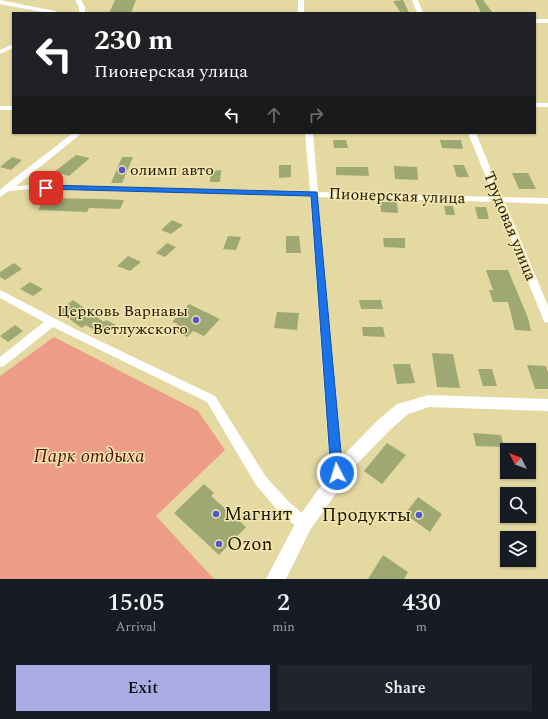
<!DOCTYPE html>
<html lang="en">
<head>
<meta charset="utf-8">
<style>
	:root { --surface:#171b24; --page:#20242c; --text:#f1f3f6; --muted:#9ea1a6; --accent:#aaade4 }
	body { margin:0; font-family:Spectral,serif; background:var(--page); color:var(--text); height:100vh; display:flex; flex-direction:column; font-size:15px; white-space:nowrap }
	* { box-sizing:border-box; margin:0 }
	p { font-size:13px; color:var(--muted) }
	.icon { flex:none; width:22px; height:22px; fill:none; stroke:currentColor; stroke-width:2; stroke-linecap:round; stroke-linejoin:round }
	.map { position:relative; height:579px; overflow:hidden }
	.drawer { display:flex; flex-direction:column; background:var(--surface); flex:1 }
	.drawer>* { flex:none }
	.hud { position:absolute; left:12px; top:12px; width:524px; height:122px; border-radius:0px; box-shadow:0 1px 3px #0004; background:#202124; color:#fff; overflow:hidden }
	.needle { width:26px; rotate:312deg }
	.tools { position:absolute; left:500px; top:443px; display:grid; gap:8px }
	.tools a { display:grid; place-items:center; width:36px; height:36px; border-radius:0px; background:var(--surface); box-shadow:0 1px 3px #0004; font-size:20px }
	.pin { position:absolute; display:grid; place-items:center; width:34px; height:34px; color:#fff; margin:-17px; border-radius:8px; box-shadow:0 2px 6px #0006 }
	.me { position:absolute; width:44px; margin:-22px; rotate:355deg; stroke-linejoin:round; filter:drop-shadow(0 0 3px #0008) }
	.turn { display:flex; align-items:center; gap:14px; height:84px; padding:0 16px; font-size:18px }
	.turn .icon { width:52px; height:52px; stroke-width:2.5 }
	.turn b { display:block; font-size:28px; line-height:34px }
	.lanes { display:flex; align-items:center; height:38px; padding:0 16px; background:#0003; justify-content:center; gap:20px; direction:ltr }
	.lanes .off { opacity:.35 }
	.eta { display:flex; justify-content:space-evenly; align-items:center; height:68px; text-align:center }
	.eta b { font-size:24px; font-weight:600; line-height:28px }
	.cta { display:flex; gap:8px; margin-top:auto; padding:8px 16px }
	.cta a { flex:1; height:46px; border-radius:0px; background:var(--accent); color:#111; font-size:16px; font-weight:600; line-height:46px; text-align:center }
	.cta a+a { background:var(--page); color:var(--text) }
	.map>svg:first-child { display:block }
	.green { fill:#ed9d87 }
	.building { fill:#9ea873 }
	.lines { fill:none; stroke-linecap:round; stroke-linejoin:round }
	.minor { fill:#fff; fill-rule:evenodd }
	.tertiary { fill:#fff; fill-rule:evenodd }
	.route { fill:#1a73e8; stroke:#114b97 }
	.poi-dot { fill:#5357ce; stroke:#f3e6af; stroke-width:1.5 }
	.labels { text-anchor:middle; dominant-baseline:central; stroke-width:3; stroke-linejoin:round; paint-order:stroke }
	.poi-label { font-size:16px; fill:#1b1602; stroke:#f3e6af; text-anchor:start }
	.street-label { font-size:16px; fill:#1b1602; stroke:#f3e6af }
	.near-park-label { font-size:19px; font-style:italic; fill:#521100; stroke:#f3e6af }
	.near-poi-label { font-size:19px; fill:#1b1602; stroke:#f3e6af; text-anchor:start }
</style>
</head>
<body>
<div class="map">
<svg width="548" height="579" viewBox="0 0 548 579">
	<rect width="100%" height="100%" fill="#e5d9a2"/>
	<path class="green" d="M54 337 198 411 225 450 156 516 214 579H0V376Z"/>
	<g class="building">
		<path d="M115 0H136L131 13H109Z"/>
		<path d="M403 0 409 13H401L393 1Z"/>
		<path d="M475 0H483L493 13H481Z"/>
		<path d="M333 140H346L348 148H334Z"/>
		<path d="M440 140H461L463 149 442 148Z"/>
		<path d="M76 155 90 158 69 176 54 172Z"/>
		<path d="M12 157 22 160 11 170 0 167Z"/>
		<path d="M122 157H133L122 183H111Z"/>
		<path d="M279 165H291V177L279 178Z"/>
		<path d="M453 165H464L469 177H457Z"/>
		<path d="M394 166 417 167 418 180 395 179Z"/>
		<path d="M336 167H368L369 176 336 175Z"/>
		<path d="M221 170 220 182H210L211 171Z"/>
		<path d="M512 173H528L536 189H519Z"/>
		<path d="M44 198 101 199 124 200 120 209 89 208 87 212 38 210Z"/>
		<path d="M380 202H397L398 213 381 212Z"/>
		<path d="M444 206H453L455 215H446Z"/>
		<path d="M475 207H486L489 219H478Z"/>
		<path d="M172 220 183 225 171 234 161 230Z"/>
		<path d="M228 236 241 237 236 250 223 249Z"/>
		<path d="M286 236H299L301 253H286Z"/>
		<path d="M383 238H405V248L384 247Z"/>
		<path d="M167 243 176 247 165 257 156 253Z"/>
		<path d="M128 256 141 262 130 271 117 266Z"/>
		<path d="M14 263 22 269 5 280 0 277V272Z"/>
		<path d="M486 270H508L528 318 531 331 515 330 508 302H493L489 290H493Z"/>
		<path d="M30 282 43 289 33 296 20 289Z"/>
		<path d="M73 300 104 322 106 320 116 325 105 335 85 325 82 328 58 311Z"/>
		<path d="M359 300H381L383 309H361Z"/>
		<path d="M189 304 220 319 204 336 193 331 187 337 172 330 178 324 172 322Z"/>
		<path d="M277 312 299 313 297 330 274 328Z"/>
		<path d="M15 325 23 331 8 342 0 336Z"/>
		<path d="M362 327H383L385 337 363 336Z"/>
		<path d="M432 353 453 354 460 388 437 387Z"/>
		<path d="M393 364H410L415 383 397 384Z"/>
		<path d="M527 365 546 366 548 372V389H535Z"/>
		<path d="M478 369H492L497 386H483Z"/>
		<path d="M473 433 501 435 504 447 476 446Z"/>
		<path d="M387 443 406 455 382 484 364 471Z"/>
		<path d="M204 484 214 493 211 496 246 527 219 555 174 513Z"/>
		<path d="M418 497 442 514 430 532 405 514Z"/>
		<path d="M383 555 408 572 404 579H368Z"/>
	</g>
	<g class="lines">
		<g class="minor">
			<path d="M0 0 55 11 58 13H47L0 4Z"/>
			<path d="M75 0H81L85 7V13H79V7Z"/>
			<rect x="298" y="0" width="6" height="13"/>
			<path d="M412 0H418L423 13H417Z"/>
			<rect x="535" y="19" width="13" height="4"/>
			<path d="M13 44V48L0 54V50Z"/>
			<rect x="535" y="103" width="13" height="4"/>
			<rect x="0" y="106" width="13" height="4"/>
			<path d="M73 133H82L16 186 32 185 310 191 305 133H313L318 192 494 197 468 133H476L502 197 548 198V204L505 202 548 306V323L544 322 543 319 496 202 318 197 344 473 342 477 337 479 332 477 330 473 310 196 32 189 9 191 0 197V190L3 187Z"/>
			<path d="M0 290 79 331 215 396 266 477 290 503 309 519 311 524 309 529 304 531 299 529 280 513 256 485 207 402 53 327 4 366 0 367V357L44 322 0 298Z"/>
		</g>
		<path class="tertiary" d="M429 395 548 399V411L429 407 408 414 390 430 343 478 335 495 310 530 286 579H266L298 518 323 483 331 468 378 420 397 404Z"/>
	</g>
	<path class="route" d="M46 185 317 192 343 473 341 477 337 478 333 477 331 473 311 196 43 189V186Z"/>
	<g class="poi-dot">
		<circle cx="122" cy="170" r="4"/>
		<circle cx="196" cy="320" r="4"/>
		<circle cx="216" cy="514" r="4"/>
		<circle cx="419" cy="515" r="4"/>
		<circle cx="219" cy="544" r="4"/>
	</g>
	<g class="labels">
		<g class="poi-label">
			<text x="130" y="170">олимп авто</text>
			<text x="188" y="311" text-anchor="end">Церковь Варнавы<tspan x="188" dy="18">Ветлужского</tspan></text>
		</g>
		<g class="street-label">
			<text transform="translate(397 196) rotate(2)">Пионерская улица</text>
			<text transform="translate(510 226) rotate(68)">Трудовая улица</text>
		</g>
		<g class="near-park-label">
			<text x="89" y="456">Парк отдыха</text>
		</g>
		<g class="near-poi-label">
			<text x="224" y="514">Магнит</text>
			<text x="411" y="515" text-anchor="end">Продукты</text>
			<text x="227" y="544">Ozon</text>
		</g>
	</g>
</svg>
<div class="tools">
<a><svg class="needle" viewBox="-14 -14 28 28"><path d="M0-13l5 13h-10z" fill="#e53935"/><path d="M0 13l5-13h-10z" fill="#9ea1a6"/></svg></a>
<a><svg class="icon" aria-label="search" viewBox="0 0 24 24"><circle cx="10" cy="10" r="6"/><path d="M15 15l6 6"/></svg></a>
<a><svg class="icon" aria-label="layers" viewBox="0 0 24 24"><path d="M12 4l9 5-9 5-9-5zM3 14l9 5 9-5"/></svg></a>
</div>
<div class="pin" style="left:46px;top:188px;background:#d93025"><svg class="icon" aria-label="arrive" viewBox="0 0 24 24"><path d="M6 21V4h12l-3 4 3 4H6"/></svg></div>
<svg class="me" style="left:337px;top:473px" viewBox="-20 -20 40 40"><circle r="17" fill="#1a73e8" stroke="#fff" stroke-width="3"/><path d="M0-11L8 9 0 5-8 9z" fill="#fff"/></svg>
<div class="hud">
<div class="turn"><svg class="icon" aria-label="left" viewBox="0 0 24 24"><path d="M17 20v-9H6M10 6l-5 5 5 5"/></svg><div><b>230 m</b>Пионерская улица</div></div>
<div class="lanes"><svg class="icon" aria-label="left" viewBox="0 0 24 24"><path d="M17 20v-9H6M10 6l-5 5 5 5"/></svg><svg class="icon off" aria-label="ahead" viewBox="0 0 24 24"><path d="M12 20V5M6 11l6-6 6 6"/></svg><svg class="icon off" aria-label="right" viewBox="0 0 24 24"><path d="M7 20v-9h11M14 6l5 5-5 5"/></svg></div>
</div>
</div>
<section class="drawer">
<div class="eta">
<div><b>15:05</b><p>Arrival</p></div>
<div><b>2</b><p>min</p></div>
<div><b>430</b><p>m</p></div>
</div>
<div class="cta"><a>Exit</a><a>Share</a></div>
</section>
</body>
</html>
